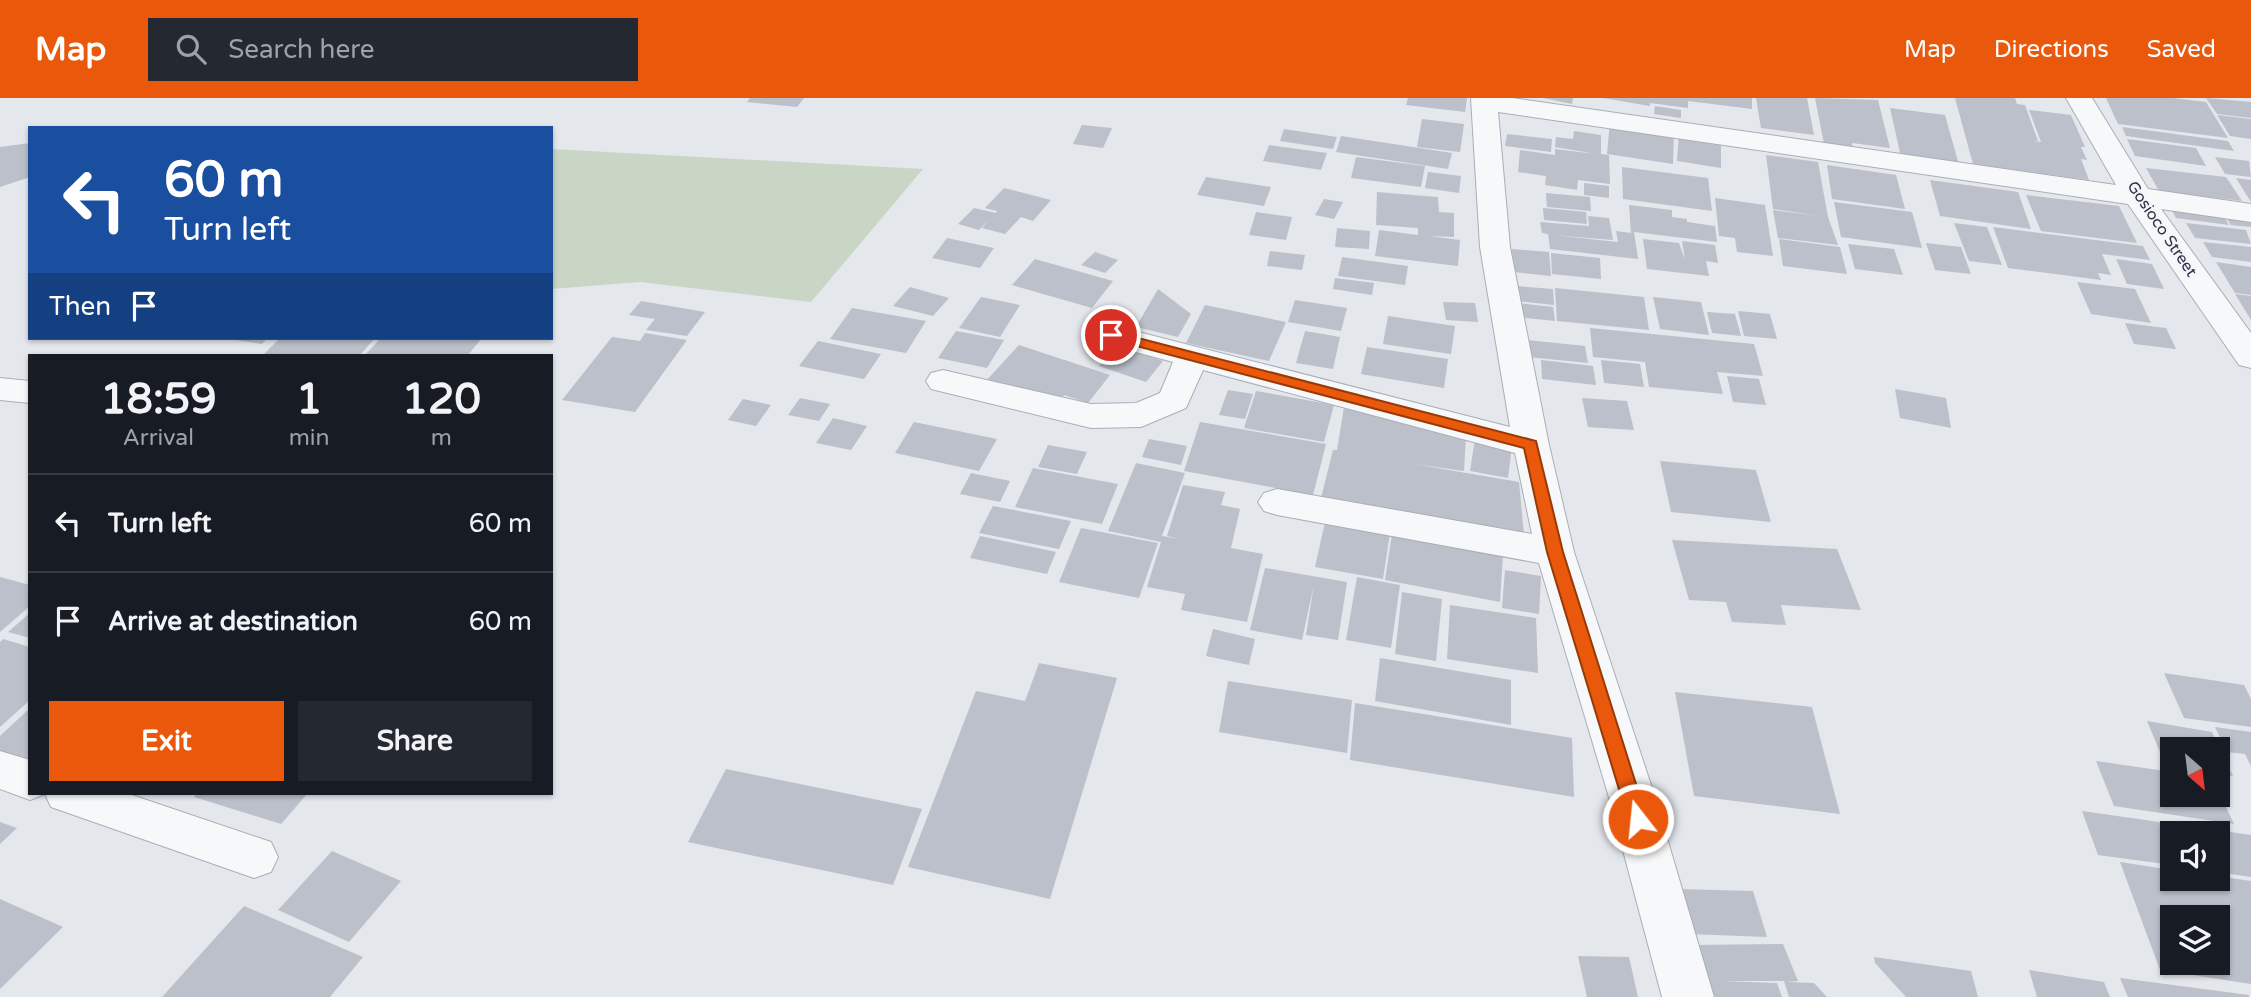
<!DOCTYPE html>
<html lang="en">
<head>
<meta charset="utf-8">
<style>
	:root { --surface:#171b24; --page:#242831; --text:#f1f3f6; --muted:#9ea1a6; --line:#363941; --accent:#ea580c }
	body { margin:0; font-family:"Varela Round",sans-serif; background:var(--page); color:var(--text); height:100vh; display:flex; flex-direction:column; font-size:26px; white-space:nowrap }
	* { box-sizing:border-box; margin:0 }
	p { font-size:23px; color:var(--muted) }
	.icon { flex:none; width:38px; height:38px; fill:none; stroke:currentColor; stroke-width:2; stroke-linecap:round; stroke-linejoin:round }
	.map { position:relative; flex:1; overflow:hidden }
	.details { position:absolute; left:28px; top:256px; width:525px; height:441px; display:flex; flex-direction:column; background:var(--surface); border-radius:0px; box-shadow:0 2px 5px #0004 }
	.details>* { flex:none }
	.hud { position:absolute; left:28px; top:28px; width:525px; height:214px; border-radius:0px; box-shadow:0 2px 5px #0004; background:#1a4fa0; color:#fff; overflow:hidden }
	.needle { width:46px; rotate:152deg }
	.controls { position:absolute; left:2160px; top:639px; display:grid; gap:14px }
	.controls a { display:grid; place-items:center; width:70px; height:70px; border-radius:0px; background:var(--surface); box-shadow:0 2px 5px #0004; font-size:35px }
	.pin { position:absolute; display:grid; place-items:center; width:60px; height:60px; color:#fff; margin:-30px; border:4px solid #fff; border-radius:50%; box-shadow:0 2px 7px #0007 }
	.me { position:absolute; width:77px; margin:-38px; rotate:344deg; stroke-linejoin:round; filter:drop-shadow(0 0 5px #0008) }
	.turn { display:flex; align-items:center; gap:24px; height:147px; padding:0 21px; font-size:32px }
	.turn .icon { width:91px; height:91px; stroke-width:2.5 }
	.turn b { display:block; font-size:49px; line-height:60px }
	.then { display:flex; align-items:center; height:66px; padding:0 21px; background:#0003; gap:14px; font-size:26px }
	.eta { display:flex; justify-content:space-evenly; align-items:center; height:119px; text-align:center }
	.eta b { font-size:42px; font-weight:700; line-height:49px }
	.primary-button { display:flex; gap:14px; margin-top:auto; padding:14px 21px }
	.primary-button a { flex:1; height:80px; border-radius:0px; background:var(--accent); color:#fff; font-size:28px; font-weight:700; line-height:80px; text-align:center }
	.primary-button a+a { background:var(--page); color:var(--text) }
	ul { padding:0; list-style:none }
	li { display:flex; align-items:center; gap:21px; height:98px; padding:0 21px; border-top:2px solid var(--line) }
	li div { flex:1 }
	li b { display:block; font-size:26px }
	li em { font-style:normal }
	header { display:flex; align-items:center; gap:42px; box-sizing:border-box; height:98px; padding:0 35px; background:var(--accent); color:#fff }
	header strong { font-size:33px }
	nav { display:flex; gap:38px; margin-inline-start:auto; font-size:24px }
	.search { width:490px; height:63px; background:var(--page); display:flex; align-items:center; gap:18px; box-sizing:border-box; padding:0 24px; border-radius:0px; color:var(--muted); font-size:26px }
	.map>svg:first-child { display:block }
	.green { fill:#c9d6c5 }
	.building { fill:#bbc0ca; fill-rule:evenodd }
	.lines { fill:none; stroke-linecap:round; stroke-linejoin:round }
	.minor-casing { stroke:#a9aeb7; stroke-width:2 }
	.minor { fill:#f7f8fa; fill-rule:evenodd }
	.route { fill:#ea580c; stroke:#983908; stroke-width:2 }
	.labels { text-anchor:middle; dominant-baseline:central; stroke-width:5; stroke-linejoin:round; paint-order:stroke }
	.far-street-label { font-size:16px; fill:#2b3445; stroke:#f4f6f9 }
</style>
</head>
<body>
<header>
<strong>Map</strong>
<div class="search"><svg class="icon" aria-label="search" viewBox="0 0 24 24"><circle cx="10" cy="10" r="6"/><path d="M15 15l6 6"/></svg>Search here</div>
<nav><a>Map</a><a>Directions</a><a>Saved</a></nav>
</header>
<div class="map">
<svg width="2251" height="899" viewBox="0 0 2251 899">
	<rect width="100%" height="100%" fill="#e4e7ec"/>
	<path class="green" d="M551 51 923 71 811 204 640 184 551 191Z"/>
	<g class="building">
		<path d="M750 0H804L797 9 747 4Z"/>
		<path d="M1408 0H1467L1465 14 1406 7Z"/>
		<path d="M1543 0H1573L1572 6Z"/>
		<path d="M1603 0H1752V11L1688 3V10L1650 5V8Z"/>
		<path d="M1756 0H1807L1814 37 1761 30Z"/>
		<path d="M1815 0 1878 2 1890 50 1852 45 1853 50 1824 46Z"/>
		<path d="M1955 0H2015L2017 6 2025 7 2038 43H2033L2041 44 2029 12 2071 17 2085 49H2081L2087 62 2081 61 2089 82 1973 66Z"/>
		<path d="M2106 0H2173L2206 4 2228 40 2118 26Z"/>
		<path d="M2206 0 2251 4V20L2217 16Z"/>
		<path d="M1655 8 1681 12V20L1654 16Z"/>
		<path d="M1890 10 1945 17 1959 67 1901 59Z"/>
		<path d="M2217 17 2251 21V41L2230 38Z"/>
		<path d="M1422 21 1464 26 1460 54 1417 49Z"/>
		<path d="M1610 23 1674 32 1673 66 1607 56Z"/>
		<path d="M1082 27 1112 30 1103 50 1073 46Z"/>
		<path d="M2122 29 2228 43 2234 53 2126 38Z"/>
		<path d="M1284 31 1337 39 1333 51 1280 43Z"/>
		<path d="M1574 33 1601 37V56L1609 57 1610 86 1578 82 1577 92 1545 87 1546 78 1518 74 1520 52 1555 57V51L1596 56 1555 49 1556 39 1573 41Z"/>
		<path d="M1679 34 1721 40V70L1677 63Z"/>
		<path d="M1507 36 1552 41 1551 54 1505 48Z"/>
		<path d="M1341 38 1413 49 1452 55 1448 71 1336 54Z"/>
		<path d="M2127 41 2196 50 2206 68 2135 58Z"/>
		<path d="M30 45V79L0 89V49Z"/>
		<path d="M1269 47 1327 55 1321 72 1263 63Z"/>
		<path d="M1766 57 1818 64 1828 119 1838 147 1778 140 1773 112 1821 118 1773 111Z"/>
		<path d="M1356 59 1425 68 1421 89 1351 80Z"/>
		<path d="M2215 59 2249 63 2251 79 2225 76Z"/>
		<path d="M1827 67 1896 77 1905 111 1832 101Z"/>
		<path d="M1622 69 1708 80 1712 113 1623 101Z"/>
		<path d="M2146 70 2226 79 2242 103 2159 93Z"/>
		<path d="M1428 74 1461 78 1459 95 1425 90Z"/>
		<path d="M1206 79 1271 89 1264 108 1197 97Z"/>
		<path d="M2236 80 2251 82V104Z"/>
		<path d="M1930 82 2018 94 2031 131 1940 118Z"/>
		<path d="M1584 85 1609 88V100L1584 97Z"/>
		<path d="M1004 90 1051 102 1033 123 1021 119 1005 136 982 130 989 121 979 132 958 126 974 110 996 115 997 113 985 110Z"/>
		<path d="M1377 94 1438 99 1439 114 1454 115V139L1429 138 1460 142 1458 168 1375 158 1379 132 1418 137V130L1376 127Z"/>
		<path d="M1546 95 1590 99 1591 113 1547 109Z"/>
		<path d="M2026 97 2119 108 2137 145 2041 133Z"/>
		<path d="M1715 100 1765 107 1773 158 1737 154 1735 140 1719 138Z"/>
		<path d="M1324 101 1343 104 1334 121 1315 117Z"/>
		<path d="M1834 104 1912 114 1922 150 1841 139Z"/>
		<path d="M1629 107 1672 112V119L1687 121V124L1715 128 1717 144 1634 134 1638 161 1550 151 1548 136 1542 135 1540 124 1589 128 1588 118 1609 120 1613 142 1552 137 1618 144 1616 133 1631 135Z"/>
		<path d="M2169 107 2221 113 2229 127 2176 120Z"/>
		<path d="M1543 110 1586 114 1587 126 1544 122Z"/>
		<path d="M1256 114 1292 119 1286 142 1249 137Z"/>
		<path d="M2223 114 2251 117V129L2231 127Z"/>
		<path d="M1954 125 1987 129 2002 167 1969 163Z"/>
		<path d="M2186 125 2246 132 2251 146 2195 140Z"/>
		<path d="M1993 129 2143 148 2150 162 2102 156 2111 177 2098 175 2101 182 2008 170Z"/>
		<path d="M1337 130 1370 133 1369 151 1335 149Z"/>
		<path d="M947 140 994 150 980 170 932 160Z"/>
		<path d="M1643 141 1679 145 1685 162 1682 143 1715 147 1718 165 1706 163 1709 178 1647 171Z"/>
		<path d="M1779 141 1840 149 1847 176 1783 168Z"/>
		<path d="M2203 144 2251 149V164L2212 159Z"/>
		<path d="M1926 145 1961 149 1971 176 1935 172Z"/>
		<path d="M1848 146 1894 151 1903 177 1855 171Z"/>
		<path d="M1512 151 1549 154 1551 178 1513 174Z"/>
		<path d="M1270 153 1305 157 1302 172 1267 168Z"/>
		<path d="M1095 154 1118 162 1105 175 1081 167Z"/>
		<path d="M1551 155 1600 160 1601 181 1552 176Z"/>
		<path d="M1342 159 1408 168 1405 187 1338 178Z"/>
		<path d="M1035 161 1113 183 1092 210 1012 187Z"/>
		<path d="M2116 161 2152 166 2164 191 2127 186Z"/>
		<path d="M2216 164 2251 169V197L2235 195Z"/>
		<path d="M1335 180 1374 185 1372 197 1333 191Z"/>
		<path d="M2077 184 2135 191 2151 225 2091 216Z"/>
		<path d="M1516 188 1553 191 1554 207 1517 203Z"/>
		<path d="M910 189 949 200 933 218 893 208Z"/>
		<path d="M1555 190 1644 199 1649 232 1557 223Z"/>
		<path d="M1158 191 1191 216 1178 239 1136 229Z"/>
		<path d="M2235 196 2251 198V222Z"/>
		<path d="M981 199 1020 207 1000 239 959 230Z"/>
		<path d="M1653 199 1701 204 1709 237 1660 231Z"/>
		<path d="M1295 202 1347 210 1341 233 1288 224Z"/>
		<path d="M641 203 705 214 687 238 646 232 655 221 629 217Z"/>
		<path d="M1443 204 1475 205 1478 224 1446 222Z"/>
		<path d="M1517 205 1553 209 1555 223 1518 219Z"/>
		<path d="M1205 207 1286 224 1269 263 1186 245Z"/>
		<path d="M852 210 926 223 906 255 830 241Z"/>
		<path d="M1738 213 1770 216 1777 241 1744 238Z"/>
		<path d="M1707 214 1735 216 1741 238 1712 235Z"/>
		<path d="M1388 218 1455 228 1451 256 1383 246Z"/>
		<path d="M2125 225 2166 230 2176 251 2134 246Z"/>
		<path d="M1590 230 1754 246 1763 278 1717 274 1723 296 1649 289 1645 264 1593 259Z"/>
		<path d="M956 233 1004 242 987 270 938 260Z"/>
		<path d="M1305 233 1340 239 1333 271 1296 265Z"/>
		<path d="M645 235 687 242 635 314 562 302 612 239 640 243Z"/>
		<path d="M221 240H268L262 246Z"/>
		<path d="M280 240H375L360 257H263Z"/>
		<path d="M381 240H482L468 257H365Z"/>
		<path d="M1527 242 1585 248 1588 265 1528 259Z"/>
		<path d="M818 243 881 256 864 281 799 268Z"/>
		<path d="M1019 247 1110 277 1088 305 1064 297 1054 307 985 284Z"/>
		<path d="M1117 247 1163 263 1146 284 1099 268Z"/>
		<path d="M1367 249 1448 261 1444 290 1361 276Z"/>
		<path d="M1541 262 1593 268 1596 287 1542 281Z"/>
		<path d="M1601 262 1640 266 1644 289 1604 285Z"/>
		<path d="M1727 278 1759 281 1766 307 1733 304Z"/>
		<path d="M1895 291 1946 300 1951 330 1900 320Z"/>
		<path d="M1228 292 1253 296 1245 321 1219 317Z"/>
		<path d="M1256 293 1334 307 1324 344 1244 330Z"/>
		<path d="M800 300 830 306 819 323 788 317Z"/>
		<path d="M1582 300 1627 303 1634 332 1588 329Z"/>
		<path d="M743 301 771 307 756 328 728 322Z"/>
		<path d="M1345 303 1466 338 1464 373 1414 366 1519 384 1525 447 1319 408 1333 352H1337Z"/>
		<path d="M833 320 867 328 851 352 816 345Z"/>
		<path d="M914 324 997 341 979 373 895 355Z"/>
		<path d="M1200 324 1326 346 1313 397 1184 373Z"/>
		<path d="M1149 341 1187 348 1181 367 1142 359Z"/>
		<path d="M1475 341 1512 348 1508 380 1470 373Z"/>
		<path d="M1048 347 1087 354 1077 376 1038 369Z"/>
		<path d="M1660 363 1756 372 1771 424 1671 414Z"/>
		<path d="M1136 365 1185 375 1162 438 1180 441 1167 438 1183 387 1225 394 1221 407 1240 411 1231 450 1263 456 1247 524 1181 512 1185 496 1147 489 1161 444 1108 433Z"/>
		<path d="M1033 370 1118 386 1102 426 1015 409Z"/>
		<path d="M971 375 1010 383 1000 404 960 396Z"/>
		<path d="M993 408 1071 423 1059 451 979 435Z"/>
		<path d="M1325 424 1390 435 1383 481 1315 469Z"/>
		<path d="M1081 430 1158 445 1139 500 1059 484Z"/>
		<path d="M1392 436 1503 456 1500 504 1385 482Z"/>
		<path d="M980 438 1056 454 1047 476 970 460Z"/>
		<path d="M1672 442 1837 451 1861 512 1781 507 1786 527 1732 524 1726 504 1689 502Z"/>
		<path d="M1265 470 1347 484 1338 542 1306 537 1314 486 1302 542 1250 532Z"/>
		<path d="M1505 472 1541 478 1539 516 1502 510Z"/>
		<path d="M0 479 30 487V508L0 534Z"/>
		<path d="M1357 479 1400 487 1391 550 1346 542Z"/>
		<path d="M1402 494 1442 501 1436 563 1395 556Z"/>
		<path d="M1450 507 1536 520 1538 575 1447 561Z"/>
		<path d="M30 515V540L8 534Z"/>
		<path d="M1213 531 1255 541 1249 567 1206 558Z"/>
		<path d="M3 541 30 549V602L0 629V544Z"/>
		<path d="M1380 560 1511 582V627L1375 603Z"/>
		<path d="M1039 565 1117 580 1050 801 908 769 976 593 1025 603Z"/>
		<path d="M2164 575 2244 587 2251 601V629L2184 620Z"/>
		<path d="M1228 583 1352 602 1347 655 1219 634Z"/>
		<path d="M1675 594 1812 609 1840 716 1694 698Z"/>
		<path d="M1355 605 1572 640 1574 699 1350 662Z"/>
		<path d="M30 610V664L0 654V638Z"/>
		<path d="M2147 623 2212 634 2233 678 2217 676V651H2172V669L2166 668Z"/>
		<path d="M2215 629 2251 634V668L2245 656 2227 654Z"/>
		<path d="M2096 663 2172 674V696H2217V690L2234 726 2114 708Z"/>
		<path d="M726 671 922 711 893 787 688 744Z"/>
		<path d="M197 695H308L281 726 194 699Z"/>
		<path d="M2082 713 2251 737V779L2217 774V735H2172V767L2098 757Z"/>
		<path d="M0 724 17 730 0 746Z"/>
		<path d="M332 753 401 783 349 844 278 812Z"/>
		<path d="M2120 764 2172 772V780L2217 778 2251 783V886L2160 872ZM2172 819H2217V864H2172Z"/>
		<path d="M1676 791 1753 793 1767 839 1689 836Z"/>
		<path d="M0 801 63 829 0 891Z"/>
		<path d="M244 808 363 859 330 899H162Z"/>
		<path d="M1783 846 1798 883 1787 884 1814 885 1827 899H1789L1784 883H1722L1777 885 1782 899H1710L1692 847Z"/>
		<path d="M1578 858 1629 859 1638 899H1587Z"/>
		<path d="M1874 859 1971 873 1978 899H1906L1875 865Z"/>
		<path d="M2029 872 2104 884 2110 899H2037Z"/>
		<path d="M2120 880 2249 897V899H2128Z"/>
	</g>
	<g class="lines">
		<g class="minor-casing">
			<g id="minor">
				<path d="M1471 0H1512L2116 87 2066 0H2092L2148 91 2251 106V124L2161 111 2251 235V270L2239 267 2128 106 1498 14 1510 149 1549 347 1574 454 1654 696 1714 899H1662L1608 696 1539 465 1277 417 1264 413 1258 404 1264 395 1277 391 1532 436 1515 355 1203 272 1186 310 1141 329 1091 330 931 291 926 283 931 275 943 272 1091 306 1136 305 1160 295 1173 264 1099 244 1095 237 1099 230 1111 227 1510 329 1480 149Z"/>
				<path d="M0 280 30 283V305L0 302Z"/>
				<path d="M0 653 30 662V695H126L271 744 278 759 271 774 254 780 51 709 45 696 30 702 0 691Z"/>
			</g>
		</g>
		<use href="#minor" class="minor"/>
	</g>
	<path class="route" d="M1111 233 1536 343 1563 454 1647 721 1645 727 1638 729 1631 727 1628 721 1547 454 1524 350 1106 240V234Z"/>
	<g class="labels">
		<g class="far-street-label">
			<text transform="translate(2162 131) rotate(56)">Gosioco Street</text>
		</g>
	</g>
</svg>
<div class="controls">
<a><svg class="needle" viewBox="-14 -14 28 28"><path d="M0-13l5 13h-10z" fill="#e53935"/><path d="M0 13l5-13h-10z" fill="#9ea1a6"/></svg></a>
<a><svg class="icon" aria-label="sound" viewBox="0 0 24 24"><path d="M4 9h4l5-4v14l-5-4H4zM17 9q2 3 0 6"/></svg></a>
<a><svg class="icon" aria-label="layers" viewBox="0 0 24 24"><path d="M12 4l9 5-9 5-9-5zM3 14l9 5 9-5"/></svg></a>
</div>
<div class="pin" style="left:1111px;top:237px;background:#d93025"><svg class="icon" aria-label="arrive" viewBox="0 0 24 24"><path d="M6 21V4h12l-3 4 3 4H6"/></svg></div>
<svg class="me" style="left:1638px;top:721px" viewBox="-20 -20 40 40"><circle r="17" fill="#ea580c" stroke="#fff" stroke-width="3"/><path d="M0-11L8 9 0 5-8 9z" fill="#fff"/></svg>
<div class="hud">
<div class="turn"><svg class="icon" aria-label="left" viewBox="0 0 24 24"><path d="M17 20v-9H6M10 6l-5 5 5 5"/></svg><div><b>60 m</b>Turn left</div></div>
<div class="then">Then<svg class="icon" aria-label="arrive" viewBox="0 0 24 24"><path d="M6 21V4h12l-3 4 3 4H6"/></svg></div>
</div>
<section class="details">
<div class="eta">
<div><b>18:59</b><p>Arrival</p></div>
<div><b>1</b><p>min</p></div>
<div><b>120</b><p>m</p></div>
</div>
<ul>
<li><svg class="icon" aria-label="left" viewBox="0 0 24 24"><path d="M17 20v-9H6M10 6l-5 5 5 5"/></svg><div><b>Turn left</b></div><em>60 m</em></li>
<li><svg class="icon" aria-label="arrive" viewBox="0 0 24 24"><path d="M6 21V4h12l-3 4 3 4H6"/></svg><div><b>Arrive at destination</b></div><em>60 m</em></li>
</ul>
<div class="primary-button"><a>Exit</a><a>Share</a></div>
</section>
</div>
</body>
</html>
